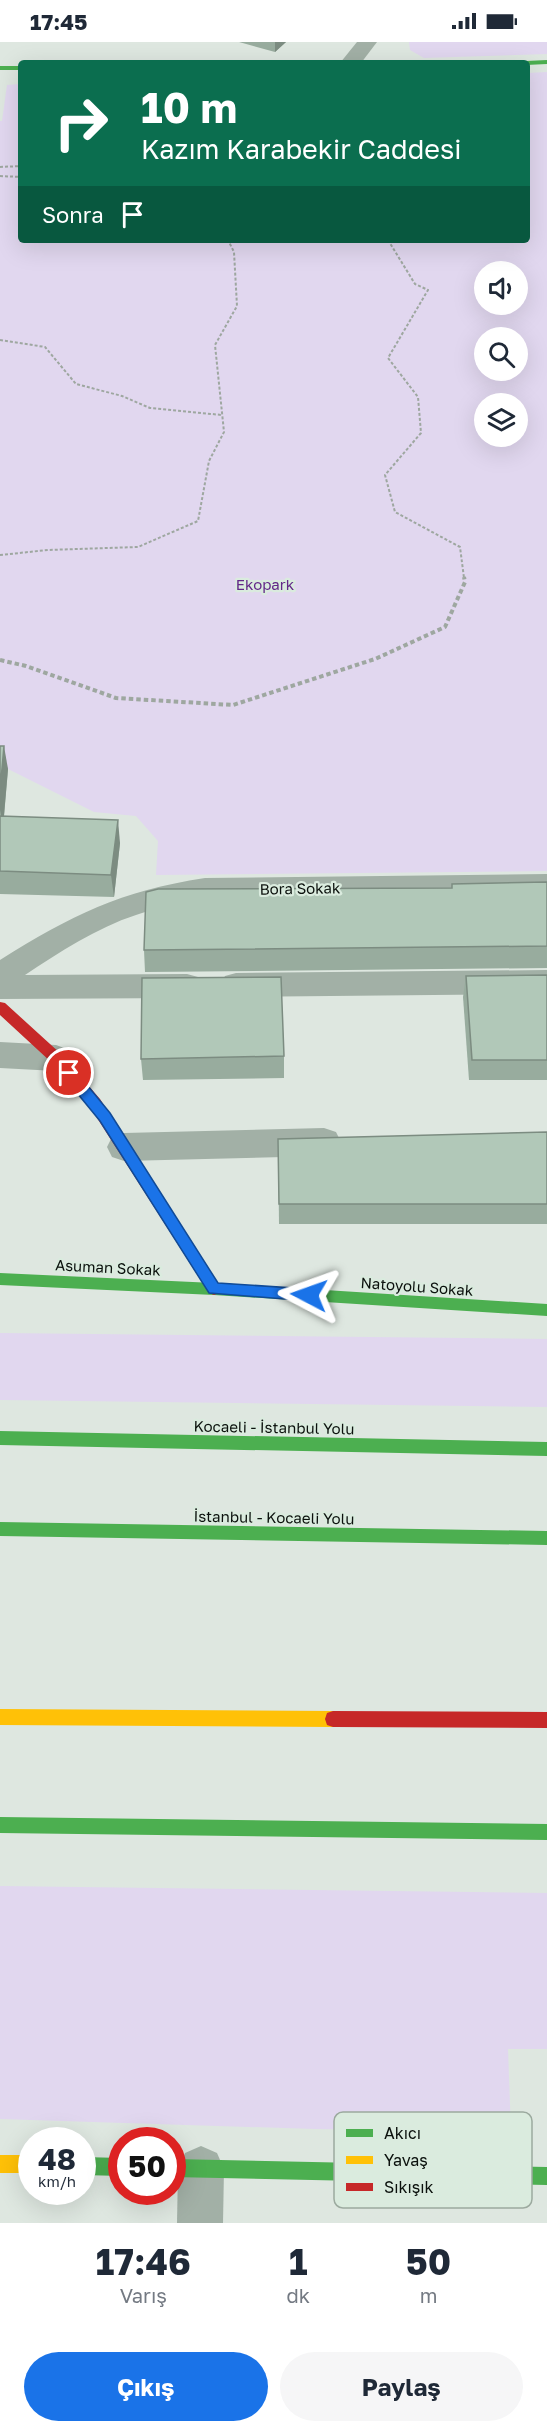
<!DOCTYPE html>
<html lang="tr">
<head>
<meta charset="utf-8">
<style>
	:root { --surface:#fff; --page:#f6f6f7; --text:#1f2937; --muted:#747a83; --accent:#1a73e8 }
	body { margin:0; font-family:"Golos Text",sans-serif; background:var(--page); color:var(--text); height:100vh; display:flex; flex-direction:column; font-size:22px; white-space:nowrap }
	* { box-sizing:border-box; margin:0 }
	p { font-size:20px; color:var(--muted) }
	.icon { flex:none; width:33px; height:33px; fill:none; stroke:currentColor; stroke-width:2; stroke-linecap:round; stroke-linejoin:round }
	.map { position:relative; height:2181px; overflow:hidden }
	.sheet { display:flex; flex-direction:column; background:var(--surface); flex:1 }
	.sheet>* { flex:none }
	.banner { position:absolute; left:18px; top:18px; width:512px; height:183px; border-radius:6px; box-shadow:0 6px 24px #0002; background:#0b6e4f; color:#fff; overflow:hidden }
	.fabs { position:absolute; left:474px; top:219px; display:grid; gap:12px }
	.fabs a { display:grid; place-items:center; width:54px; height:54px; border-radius:50%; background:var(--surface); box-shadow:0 6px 24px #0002; font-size:30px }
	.speed { position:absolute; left:18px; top:2085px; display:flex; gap:12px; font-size:30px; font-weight:700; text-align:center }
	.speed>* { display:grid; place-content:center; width:78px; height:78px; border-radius:50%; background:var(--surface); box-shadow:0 6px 24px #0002; line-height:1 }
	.speed small { font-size:15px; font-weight:400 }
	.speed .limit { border:9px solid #d22; background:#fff; color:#111 }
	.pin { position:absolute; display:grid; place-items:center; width:51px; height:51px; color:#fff; margin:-26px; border:3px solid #fff; border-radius:50%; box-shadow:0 2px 6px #0007 }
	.me { position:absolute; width:66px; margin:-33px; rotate:274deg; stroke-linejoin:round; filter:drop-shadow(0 0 4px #0008) }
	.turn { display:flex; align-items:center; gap:21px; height:126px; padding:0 24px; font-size:27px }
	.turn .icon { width:78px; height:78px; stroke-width:2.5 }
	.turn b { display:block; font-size:42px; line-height:51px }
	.then { display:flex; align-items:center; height:57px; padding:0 24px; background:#0003; gap:12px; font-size:22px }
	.eta { display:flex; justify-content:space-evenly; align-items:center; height:102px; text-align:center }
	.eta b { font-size:36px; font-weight:700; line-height:42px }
	.button { display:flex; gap:12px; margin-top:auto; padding:12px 24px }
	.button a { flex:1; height:69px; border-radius:36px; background:var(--accent); color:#fff; font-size:24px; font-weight:700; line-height:69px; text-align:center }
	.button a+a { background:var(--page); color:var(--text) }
	.status { display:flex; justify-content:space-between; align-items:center; height:42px; padding:0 30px; background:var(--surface); direction:ltr }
	.status svg { height:16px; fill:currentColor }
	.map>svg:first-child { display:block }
	.green { fill:#e1d7ef; fill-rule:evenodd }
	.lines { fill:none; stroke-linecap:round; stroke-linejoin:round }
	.path-far1 { stroke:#9ea7a0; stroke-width:2; stroke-dasharray:3 2; stroke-linecap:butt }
	.path { stroke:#9ea7a0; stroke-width:4; stroke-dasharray:4.5 3; stroke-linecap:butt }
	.street { fill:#a2b0a6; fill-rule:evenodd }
	.fast { fill:#4caf50; fill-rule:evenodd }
	.slow { fill:#ffc107; fill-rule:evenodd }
	.jam { fill:#c62828; fill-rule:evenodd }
	.wall { fill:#98ac9e }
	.shaded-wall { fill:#7c8c81 }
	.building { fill:#b1c8b8; stroke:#7c8c81; stroke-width:1.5 }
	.route { fill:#1a73e8; stroke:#114b97; stroke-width:1.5 }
	.labels { text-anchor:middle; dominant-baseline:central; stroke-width:4.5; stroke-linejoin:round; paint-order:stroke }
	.park-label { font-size:15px; fill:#622788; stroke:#daebde }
	.street-label { font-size:15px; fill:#0b110d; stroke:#daebde }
	.key { fill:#daebde; stroke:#9caa9f; stroke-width:1.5 }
	.key-label { font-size:16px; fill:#0b110d }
</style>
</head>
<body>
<div class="status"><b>17:45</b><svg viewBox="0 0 49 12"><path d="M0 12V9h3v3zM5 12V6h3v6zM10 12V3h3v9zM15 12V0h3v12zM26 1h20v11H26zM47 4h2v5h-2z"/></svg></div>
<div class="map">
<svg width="547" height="2181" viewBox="0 0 547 2181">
	<rect width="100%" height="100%" fill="#dee7e0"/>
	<g class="green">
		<path d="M409 0H547V12L424 16 410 8Z"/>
		<path d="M547 30V829L156 833 158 799 136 774 94 770 8 727H0V79H2L7 43 21 42V198H526L527 31ZM484 230H518V262H484ZM484 296H518V328H484ZM484 362H518V394H484Z"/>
		<path d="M0 1291 547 1297V1365L0 1358Z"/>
		<path d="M0 1844 547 1851V2007H508L511 2090 315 2087 0 2077Z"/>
	</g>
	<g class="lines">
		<g class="path-far1">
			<path d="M0 125 21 124"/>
			<path d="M0 134 21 135"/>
			<path d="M388 198 415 242 428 248 388 316 418 355 421 391 385 433 395 470 460 505 464 536"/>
			<path d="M0 298 45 305 76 342 122 354 150 366 222 373"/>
			<path d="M0 513 48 508 138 505 198 479 209 419 224 390 215 303 237 264 234 210 228 198"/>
		</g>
		<path class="path" d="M0 618 26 624 116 656 233 663 375 617 445 585 465 540 464 535"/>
		<g class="street">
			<path d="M357 0H377L361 21H340Z"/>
			<path d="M547 832V854L205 858C182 862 158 865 136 873 96 886 60 910 25 933L187 932 198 935 203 944 198 953 187 956 0 957V918C72 873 120 849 205 836Z"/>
			<path d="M547 928V952L236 955 225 952 220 943 225 934 236 931Z"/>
			<path d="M0 1000 56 1003 67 1007 72 1016 67 1025 56 1029 0 1026Z"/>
			<path d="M324 1086 336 1090 341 1100 336 1110 324 1114 124 1119 112 1115 107 1105 112 1095 124 1091Z"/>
			<path d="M201 2104 217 2111 224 2127 223 2181H177L178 2127 185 2111Z"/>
		</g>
		<g class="fast">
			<path d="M547 18V22L526 23V21H522L526 19Z"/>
			<rect x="0" y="24" width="21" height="4"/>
			<path d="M0 1231 214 1241 547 1262V1274L214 1253 0 1243Z"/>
			<path d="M0 1389 547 1400V1414L0 1403Z"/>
			<path d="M0 1480 547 1489V1503L0 1494Z"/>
			<path d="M0 1775 547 1782V1798L0 1791Z"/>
			<path d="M82 2115 122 2116V2134L82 2133Z"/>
			<path d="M172 2117 547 2125V2143L172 2135Z"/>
		</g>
		<g class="slow">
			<path d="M0 1667 333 1669 339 1671 341 1677 339 1683 333 1685 0 1683Z"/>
			<rect x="0" y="2113" width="32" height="18"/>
		</g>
		<g class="jam">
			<path d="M0 960 5 961 61 1012 100 1057 219 1243 221 1247 219 1251 214 1253 209 1251 90 1065 51 1020 0 973Z"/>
			<path d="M333 1669 547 1670V1686L333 1685 327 1683 325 1677 327 1671Z"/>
		</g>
	</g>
	<g class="wall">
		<path d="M239 0H286L275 10Z"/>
		<path d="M0 704 8 727 4 775 120 801 114 855 0 852Z"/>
		<path d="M547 840V926L145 930 144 908 452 846V842Z"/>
		<path d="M547 933V1038H469L463 955 466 934Z"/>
		<path d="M284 1014V1036L143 1038 141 1017Z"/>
		<path d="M547 1090V1182H279L278 1097Z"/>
	</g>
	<g class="shaded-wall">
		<path d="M275 0H286L275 10Z"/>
		<path d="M4 704 8 727 3 784 0 768V749Z"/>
		<path d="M118 778 120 801 114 855 111 833Z"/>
	</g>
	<g class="building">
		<path d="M0 704H4L0 749Z"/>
		<path d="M0 774 118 778 111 833 0 829Z"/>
		<path d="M547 840V904L144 908 146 850 158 847 452 846V842Z"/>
		<path d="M547 933V1018H472L466 934Z"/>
		<path d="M281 935 284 1014 141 1017 142 936Z"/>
		<path d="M547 1090V1162H279L278 1097Z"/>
	</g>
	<path class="route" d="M69 1026 74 1027 110 1071 218 1241 309 1247 314 1249 316 1253 314 1258 309 1259 209 1251 100 1079 64 1035 62 1031 64 1027Z"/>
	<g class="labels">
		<g class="park-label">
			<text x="265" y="542">Ekopark</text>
		</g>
		<g class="street-label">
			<text transform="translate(300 846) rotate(-1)">Bora Sokak</text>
			<text transform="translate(108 1225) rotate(3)">Asuman Sokak</text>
			<text transform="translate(417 1244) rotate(4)">Natoyolu Sokak</text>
			<text transform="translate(274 1385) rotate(1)">Kocaeli - İstanbul Yolu</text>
			<text transform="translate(274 1475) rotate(1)">İstanbul - Kocaeli Yolu</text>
		</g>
	</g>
	<rect x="334" y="2070" width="198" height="96" rx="9" class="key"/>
	<rect x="346" y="2087" width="27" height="8" fill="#4caf50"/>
	<rect x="346" y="2114" width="27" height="8" fill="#ffc107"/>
	<rect x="346" y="2141" width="27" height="8" fill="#c62828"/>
	<g class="key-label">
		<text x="384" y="2097">Akıcı</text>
		<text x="384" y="2124">Yavaş</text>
		<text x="384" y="2151">Sıkışık</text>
	</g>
</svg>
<div class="fabs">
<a><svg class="icon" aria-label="sound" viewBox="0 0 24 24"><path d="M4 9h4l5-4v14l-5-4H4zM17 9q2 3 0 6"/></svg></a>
<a><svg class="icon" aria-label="search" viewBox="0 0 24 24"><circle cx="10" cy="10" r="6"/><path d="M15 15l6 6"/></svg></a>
<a><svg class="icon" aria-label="layers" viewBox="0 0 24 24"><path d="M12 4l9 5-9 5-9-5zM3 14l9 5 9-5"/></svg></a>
</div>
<div class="speed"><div>48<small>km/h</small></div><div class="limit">50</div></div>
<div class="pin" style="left:69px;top:1031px;background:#d93025"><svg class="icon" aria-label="arrive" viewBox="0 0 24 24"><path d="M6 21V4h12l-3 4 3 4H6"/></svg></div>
<svg class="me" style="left:309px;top:1253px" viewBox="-20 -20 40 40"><path d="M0-17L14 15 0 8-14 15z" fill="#1a73e8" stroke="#fff" stroke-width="4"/></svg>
<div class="banner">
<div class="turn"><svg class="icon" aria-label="right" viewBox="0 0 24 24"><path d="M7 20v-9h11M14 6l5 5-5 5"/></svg><div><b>10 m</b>Kazım Karabekir Caddesi</div></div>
<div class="then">Sonra<svg class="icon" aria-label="arrive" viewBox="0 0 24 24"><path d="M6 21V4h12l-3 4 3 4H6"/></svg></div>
</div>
</div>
<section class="sheet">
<div class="eta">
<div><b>17:46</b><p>Varış</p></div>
<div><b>1</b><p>dk</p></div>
<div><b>50</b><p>m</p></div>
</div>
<div class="button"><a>Çıkış</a><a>Paylaş</a></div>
</section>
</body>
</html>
